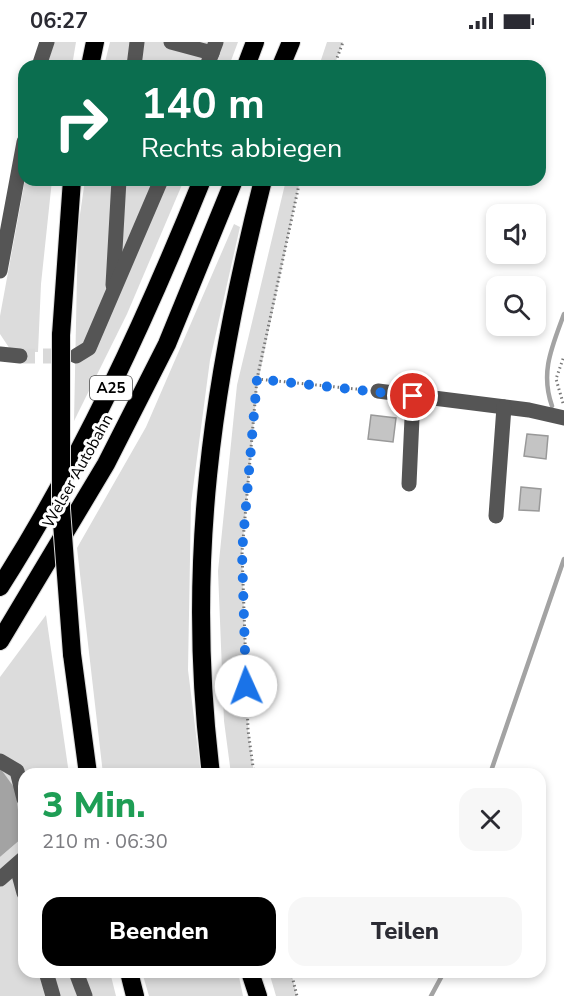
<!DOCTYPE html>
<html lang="de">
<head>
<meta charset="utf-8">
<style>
	:root { --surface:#fff; --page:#f7f7f7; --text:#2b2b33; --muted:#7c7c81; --accent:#000 }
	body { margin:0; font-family:"Nunito Sans",sans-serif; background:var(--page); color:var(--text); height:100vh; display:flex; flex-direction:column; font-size:22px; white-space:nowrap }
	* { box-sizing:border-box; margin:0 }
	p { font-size:20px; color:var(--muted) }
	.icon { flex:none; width:33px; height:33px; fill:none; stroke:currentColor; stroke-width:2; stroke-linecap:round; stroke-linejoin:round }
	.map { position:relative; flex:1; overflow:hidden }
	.side { position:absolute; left:18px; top:726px; width:528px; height:210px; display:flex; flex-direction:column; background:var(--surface); border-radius:18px; box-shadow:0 3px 9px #0003 }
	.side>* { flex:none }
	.banner { position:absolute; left:18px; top:18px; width:528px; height:126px; border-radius:18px; box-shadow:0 3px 9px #0003; background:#0b6e4f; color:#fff; overflow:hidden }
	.controls { position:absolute; left:486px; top:162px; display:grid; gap:12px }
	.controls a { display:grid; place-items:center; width:60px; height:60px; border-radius:12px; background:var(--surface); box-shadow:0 3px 9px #0003; font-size:30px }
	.pin { position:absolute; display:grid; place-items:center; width:51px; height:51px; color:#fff; margin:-26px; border:3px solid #fff; border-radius:50%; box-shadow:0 2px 6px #0007 }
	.me { position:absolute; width:66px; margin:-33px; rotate:358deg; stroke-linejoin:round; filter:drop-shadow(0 0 4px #0008) }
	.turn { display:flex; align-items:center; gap:21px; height:126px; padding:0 24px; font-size:27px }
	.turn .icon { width:78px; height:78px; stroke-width:2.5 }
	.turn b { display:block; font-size:42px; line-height:51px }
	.round { display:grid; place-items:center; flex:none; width:63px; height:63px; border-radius:18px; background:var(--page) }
	.headline { display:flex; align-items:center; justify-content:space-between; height:102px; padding:0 24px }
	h1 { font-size:36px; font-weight:800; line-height:45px; color:#1e9e55 }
	.button { display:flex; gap:12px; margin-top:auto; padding:12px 24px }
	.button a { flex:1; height:69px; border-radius:18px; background:var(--accent); color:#fff; font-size:24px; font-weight:800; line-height:69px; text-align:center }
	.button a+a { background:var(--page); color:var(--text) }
	.status { display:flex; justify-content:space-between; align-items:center; height:42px; padding:0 30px; background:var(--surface); direction:ltr }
	.status svg { height:16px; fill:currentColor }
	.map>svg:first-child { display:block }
	.green { fill:#dcdcdc }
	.water { fill:#a3a3a3 }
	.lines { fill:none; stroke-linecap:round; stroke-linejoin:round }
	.stream { stroke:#a3a3a3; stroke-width:4.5 }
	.building { fill:#c4c4c4; stroke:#999; stroke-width:1.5 }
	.minor-tunnel { stroke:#d9d9d9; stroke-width:15; stroke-dasharray:15 8; stroke-linecap:butt }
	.highway-casing { stroke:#dbdbdb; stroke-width:20 }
	.path { stroke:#777; stroke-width:3; stroke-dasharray:1.5 3; stroke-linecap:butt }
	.minor { stroke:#555; stroke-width:15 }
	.highway { stroke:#000; stroke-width:18 }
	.highway-bridge-casing { stroke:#dbdbdb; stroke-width:20; stroke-linecap:butt }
	.highway-bridge { stroke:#000; stroke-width:18 }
	.route { stroke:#1a73e8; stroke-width:10; stroke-dasharray:0 18 }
	.labels { text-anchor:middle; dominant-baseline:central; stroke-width:6; stroke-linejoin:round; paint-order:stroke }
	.shield { fill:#fff; stroke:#4c4c4c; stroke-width:1.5 }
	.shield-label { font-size:15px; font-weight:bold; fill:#000 }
	.street-label { font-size:16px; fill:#000; stroke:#fff }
</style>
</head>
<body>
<div class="status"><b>06:27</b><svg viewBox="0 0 49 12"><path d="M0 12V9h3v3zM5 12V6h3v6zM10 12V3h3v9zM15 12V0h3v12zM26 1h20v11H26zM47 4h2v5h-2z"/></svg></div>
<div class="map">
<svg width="564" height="954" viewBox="0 0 564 954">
	<rect width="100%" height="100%" fill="#fff"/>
	<g class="green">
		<path d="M54 0H76L72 24H47Z"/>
		<path d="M110 0H238L229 24H104Z"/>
		<path d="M327 0H343L334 24H319Z"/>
		<path d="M25 138H52L41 242 38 310H12L0 292V274Z"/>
		<path d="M85 138H184L127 272 74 379 78 186Z"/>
		<path d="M286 138H300L257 345 242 510 248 688 254 732H231L224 679 218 529 237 343Z"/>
		<path d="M234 182 240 185 210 318 191 461 188 628 201 732H103L77 506 146 385Z"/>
		<path d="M46 573 69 732H24V930H110L116 954H0V815L21 797 0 726V635Z"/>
		<path d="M142 930H238L243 954H149Z"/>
		<path d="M269 930H291L297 954H276Z"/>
	</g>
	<path class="water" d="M0 726 16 748 21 797 0 815Z"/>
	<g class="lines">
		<g class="stream">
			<path d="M552 364C540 330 552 305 564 272"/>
			<path d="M490 732 564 517"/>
			<path d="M431 954 444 930"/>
		</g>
	</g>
	<g class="building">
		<path d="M371 373 396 376 393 400 368 397Z"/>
		<path d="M527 392 548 394 546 417 524 414Z"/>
		<path d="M521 445 541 447 539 469 519 468Z"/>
	</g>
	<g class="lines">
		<path class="minor-tunnel" d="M20 314H71"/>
		<g class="highway-casing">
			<g id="highway">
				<path d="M90 24 95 0"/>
				<path d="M246 24 255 0"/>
				<path d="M281 24 291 0"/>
				<path d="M61 293 72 138"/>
				<path d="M0 545C82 416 145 279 202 138"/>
				<path d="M0 599 106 422 167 302 234 138"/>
				<path d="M72 612 88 732"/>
				<path d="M211 732C185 523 212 340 263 138"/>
				<path d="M129 930 135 954"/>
				<path d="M250 930 258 954"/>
			</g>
		</g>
		<g class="path">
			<path d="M334 24 343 0"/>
			<path d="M257 337 366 348"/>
			<path d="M563 361 556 337 564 314"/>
			<path d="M254 732 248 688 242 510 257 337 300 138"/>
			<path d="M291 930 297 954"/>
		</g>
		<g class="minor">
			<path d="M171 0 212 11"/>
			<path d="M39 24 47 0"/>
			<path d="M134 24 137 0"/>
			<path d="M207 24 216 0"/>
			<path d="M0 229 24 100"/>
			<path d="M113 243 119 138"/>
			<path d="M0 312 20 314"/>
			<path d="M76 314 89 306 161 138"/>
			<path d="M378 349 529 368 564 376"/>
			<path d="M409 442 413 354"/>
			<path d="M496 474 504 365"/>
			<path d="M0 719 17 729 24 757"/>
			<path d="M17 825 24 851"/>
			<path d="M0 837 24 816"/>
			<path d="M46 930 53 954"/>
			<path d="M76 930 85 954"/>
		</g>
		<use href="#highway" class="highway"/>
		<g class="highway-bridge-casing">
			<path id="highway-bridge" d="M61 293V467L72 612"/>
		</g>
		<use href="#highway-bridge" class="highway-bridge"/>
	</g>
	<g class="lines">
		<path class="route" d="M246 644 242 510 257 337 413 354"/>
	</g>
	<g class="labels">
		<rect class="shield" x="90" y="334" width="42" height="24" rx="4.5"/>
		<g class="shield-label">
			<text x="111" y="346">A25</text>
		</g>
		<g class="street-label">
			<text transform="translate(78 429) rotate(-61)">Welser Autobahn</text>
		</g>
	</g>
</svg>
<div class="controls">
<a><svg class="icon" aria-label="sound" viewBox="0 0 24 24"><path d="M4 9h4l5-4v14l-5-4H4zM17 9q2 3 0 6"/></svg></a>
<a><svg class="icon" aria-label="search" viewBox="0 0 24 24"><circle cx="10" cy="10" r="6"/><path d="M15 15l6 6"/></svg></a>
</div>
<div class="pin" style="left:413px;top:354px;background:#d93025"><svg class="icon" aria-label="arrive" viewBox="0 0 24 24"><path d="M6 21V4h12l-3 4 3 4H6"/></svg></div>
<svg class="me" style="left:246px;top:644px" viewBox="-20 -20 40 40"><circle r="19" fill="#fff"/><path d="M0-13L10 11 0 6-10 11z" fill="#1a73e8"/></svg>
<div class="banner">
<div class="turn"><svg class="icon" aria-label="right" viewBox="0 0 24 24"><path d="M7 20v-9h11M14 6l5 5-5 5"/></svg><div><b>140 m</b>Rechts abbiegen</div></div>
</div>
<section class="side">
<div class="headline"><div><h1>3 Min.</h1><p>210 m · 06:30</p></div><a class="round"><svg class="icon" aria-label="close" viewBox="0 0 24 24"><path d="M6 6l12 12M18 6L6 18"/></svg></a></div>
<div class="button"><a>Beenden</a><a>Teilen</a></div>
</section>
</div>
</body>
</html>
